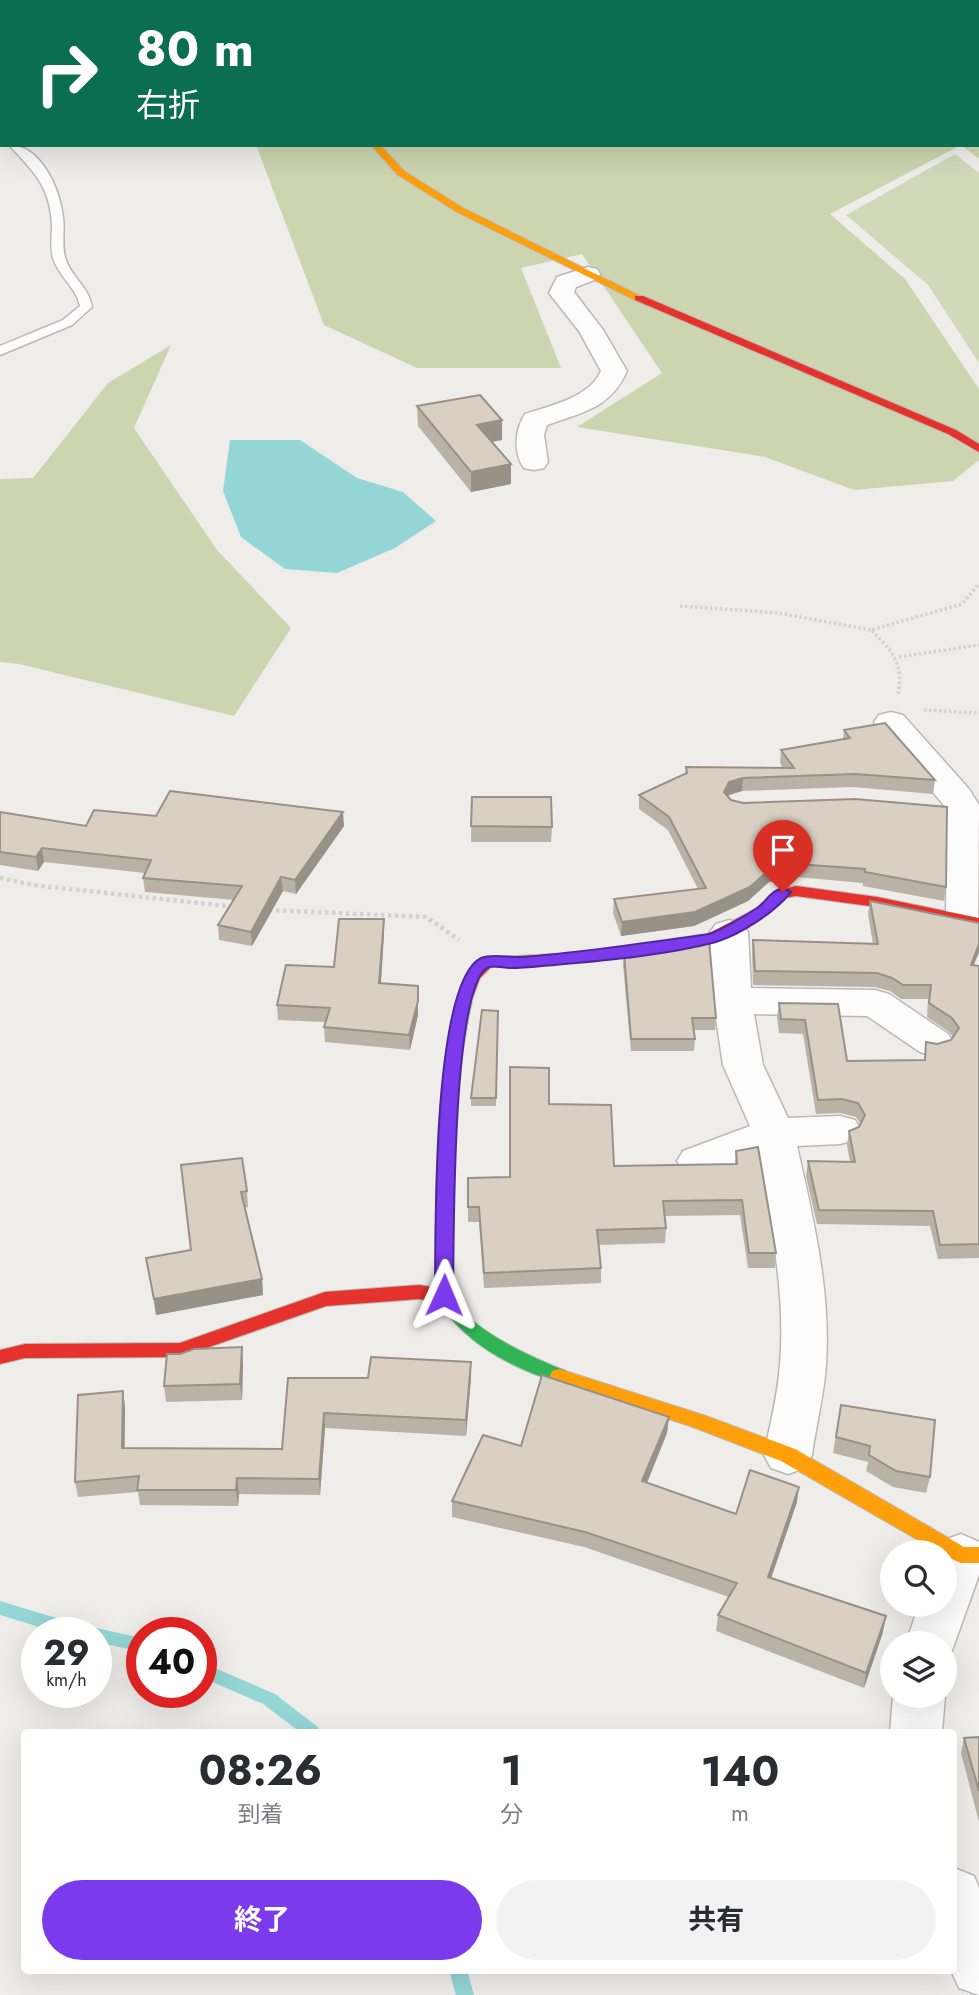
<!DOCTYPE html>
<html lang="ja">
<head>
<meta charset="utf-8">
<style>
	:root { --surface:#fff; --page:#f2f2f3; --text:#2b2b33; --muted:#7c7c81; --accent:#7c3aed }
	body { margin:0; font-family:Jost,"Noto Sans JP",sans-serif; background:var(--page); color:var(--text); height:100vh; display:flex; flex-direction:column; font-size:26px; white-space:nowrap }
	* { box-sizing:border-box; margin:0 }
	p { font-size:23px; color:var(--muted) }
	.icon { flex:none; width:38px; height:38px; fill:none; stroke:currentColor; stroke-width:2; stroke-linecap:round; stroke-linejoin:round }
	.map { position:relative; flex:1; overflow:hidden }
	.details { position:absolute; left:21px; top:1729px; width:936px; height:245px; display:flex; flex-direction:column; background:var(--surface); border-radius:7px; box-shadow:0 7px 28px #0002 }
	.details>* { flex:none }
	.top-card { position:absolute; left:0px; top:0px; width:980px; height:147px; box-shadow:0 7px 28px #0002; background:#0b6e4f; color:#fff; overflow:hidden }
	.tools { position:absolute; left:880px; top:1540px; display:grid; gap:14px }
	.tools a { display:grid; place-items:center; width:77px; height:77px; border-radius:50%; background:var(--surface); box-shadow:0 7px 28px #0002; font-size:35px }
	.speed { position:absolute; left:21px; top:1617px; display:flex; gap:14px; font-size:35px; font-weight:700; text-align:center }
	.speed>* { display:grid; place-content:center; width:91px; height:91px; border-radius:50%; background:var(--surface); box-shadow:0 7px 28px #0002; line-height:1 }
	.speed small { font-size:18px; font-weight:400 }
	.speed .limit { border:10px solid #d22; background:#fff; color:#111 }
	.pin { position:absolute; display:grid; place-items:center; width:60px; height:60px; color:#fff; margin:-72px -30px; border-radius:50% 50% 50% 0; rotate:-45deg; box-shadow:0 0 7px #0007 }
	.pin .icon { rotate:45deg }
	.me { position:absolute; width:77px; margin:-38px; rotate:1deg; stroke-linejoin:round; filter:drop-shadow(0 0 5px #0008) }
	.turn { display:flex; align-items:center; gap:24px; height:147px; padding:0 21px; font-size:32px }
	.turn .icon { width:91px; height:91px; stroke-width:2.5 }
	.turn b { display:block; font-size:49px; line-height:60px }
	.eta { display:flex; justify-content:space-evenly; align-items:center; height:119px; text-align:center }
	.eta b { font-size:42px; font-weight:700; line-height:49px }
	.primary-button { display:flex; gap:14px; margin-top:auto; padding:14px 21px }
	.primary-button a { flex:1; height:80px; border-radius:42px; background:var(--accent); color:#fff; font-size:28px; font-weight:700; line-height:80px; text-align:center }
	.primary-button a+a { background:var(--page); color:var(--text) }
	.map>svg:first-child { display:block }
	.green { fill:#d2d9bb }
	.forest { fill:#ccd5af }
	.water { fill:#94d6d5 }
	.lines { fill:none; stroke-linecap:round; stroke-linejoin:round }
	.stream { fill:#94d6d5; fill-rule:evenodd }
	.lane-casing { stroke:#bbb9b7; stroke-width:3 }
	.street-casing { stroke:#bbb9b7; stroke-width:3 }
	.fast-casing { stroke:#bbb9b7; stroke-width:2 }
	.slow-casing { stroke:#bbb9b7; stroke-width:2 }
	.jam-casing { stroke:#bbb9b7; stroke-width:2 }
	.path-far1 { stroke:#d3d2d1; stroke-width:3.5; stroke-dasharray:2.5 2.5; stroke-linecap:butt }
	.path { stroke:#d3d2d1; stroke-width:4.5; stroke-dasharray:3.5 3.5; stroke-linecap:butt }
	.lane { fill:#fdfcfc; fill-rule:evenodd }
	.street { fill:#fdfcfc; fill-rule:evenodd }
	.fast { fill:#30b455; fill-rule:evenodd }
	.slow { fill:#ff9f0a; fill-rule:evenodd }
	.jam { fill:#e5322d; fill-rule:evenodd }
	.wall { fill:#bbb2a7 }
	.shaded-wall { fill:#989188 }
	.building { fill:#d9cfc2; stroke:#989188; stroke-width:2 }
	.route { fill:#7c3aed; stroke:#51269a; stroke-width:2 }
</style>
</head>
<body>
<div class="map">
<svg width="979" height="1995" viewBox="0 0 979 1995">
	<rect width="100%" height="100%" fill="#efedea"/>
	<path class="green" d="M955 154 979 173V363L928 285 846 215Z"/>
	<g class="forest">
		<path d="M501 0H979V159L961 145H978V2Z"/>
		<path d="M256 145H961L830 214 905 279 979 389V460L953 481 854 490 765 457 577 427 662 373 582 254 521 268 561 368H417L324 325Z"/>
		<path d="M171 345 134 428 217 550 291 628 234 716 19 664 0 662V479L33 478 108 383Z"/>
	</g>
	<path class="water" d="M230 440H300L357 478 403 492 436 521 395 548 337 573 285 569 241 537 223 491Z"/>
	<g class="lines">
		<g class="stream">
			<path d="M0 1601 83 1626 90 1631 96 1628 142 1638V1652L96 1642V1633H59L0 1615Z"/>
			<path d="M201 1662 275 1694 318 1727 320 1732H300L263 1704 201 1677Z"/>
			<path d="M449 1970H467L474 1995H456Z"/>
		</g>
		<g class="lane-casing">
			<g id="lane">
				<rect x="0" y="126" width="2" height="9"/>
				<path d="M9 145C41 145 60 189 63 217 65 231 61 247 66 260 72 278 89 287 92 307L72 325 0 355V346L63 320 80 306C76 287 59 277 53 258 50 248 52 236 52 225 50 186 34 172 9 145Z"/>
			</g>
		</g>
		<g class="street-casing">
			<g id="street">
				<path d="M199 0H245L246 2H201Z"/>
				<path d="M335 0H364L334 2Z"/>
				<path d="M484 0H504L483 2Z"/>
				<path d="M588 267 597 269 600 274 597 279 576 287 574 292 603 330 627 371C611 408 583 412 547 425L544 435 548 462 544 468 534 470 524 468C513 453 515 429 525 414 552 405 589 398 601 371L579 331 549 293 557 277Z"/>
				<path d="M891 712 903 715 969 789 979 805 978 928 965 932 952 928 946 920 947 809 874 722 879 715Z"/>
				<path d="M729 920 742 924 748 932 751 988 875 990 889 994 948 1034 954 1043 948 1052 934 1056 920 1052 867 1016 754 1014 763 1065 788 1118 840 1116 855 1120 861 1130 855 1140 840 1144 797 1146C813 1217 831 1291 826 1365 824 1395 816 1425 812 1455L805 1468 788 1474 771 1468 764 1455C770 1425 778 1394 780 1364 786 1294 771 1223 758 1155L698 1176 683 1171 677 1161 683 1151 750 1126 723 1065 713 998 710 932 716 924Z"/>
				<path d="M961 1534 979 1542V1575L949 1659 945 1660V1643H906L919 1605H945V1552H938L944 1540Z"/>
				<path d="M893 1696H945L942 1732H890Z"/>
				<path d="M954 1868 974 1876 979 1888V1995L959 1988 951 1970H954Z"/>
			</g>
		</g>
		<g class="fast-casing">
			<path id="fast" d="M464 996 472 1001C454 1080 453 1160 453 1240 453 1254 449 1281 453 1294 463 1328 536 1359 566 1371L568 1376 566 1381 559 1383C510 1367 461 1342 435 1295 436 1196 434 1098 456 1001Z"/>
		</g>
		<g class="slow-casing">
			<g id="slow">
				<path d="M371 145H380L404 171 463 208 644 298 635 300 457 212 398 175Z"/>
				<path d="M559 1369 706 1416 795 1449 964 1547H979V1563H961L945 1556V1552H939L781 1461 693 1427 552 1381 550 1376 552 1371Z"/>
			</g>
		</g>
		<g class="jam-casing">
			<g id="jam">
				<path d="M635 296H643L956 430 979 444V452L948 434 635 300Z"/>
				<path d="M796 886 877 897 979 918V928L877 907 796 896 784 898 768 914 711 943 572 963 491 967 480 978 470 1005 464 1006 456 1001 468 973 483 958 572 953 707 934 758 908 774 892Z"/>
				<path d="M419 1285 450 1290 453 1295 450 1300 444 1302 419 1299 326 1306 181 1357 25 1358 0 1364V1350L25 1344 180 1343 325 1292Z"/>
			</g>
		</g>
		<g class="path-far1">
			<path d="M680 606 779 613 871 630"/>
			<path d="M899 657 979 645"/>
			<path d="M898 694C904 664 892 650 871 630L962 604 979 584"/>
			<path d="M924 710 979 713"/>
		</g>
		<g class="path">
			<path d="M0 878 33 885 236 907"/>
			<path d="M269 910 426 917 459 940"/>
		</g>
		<use href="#lane" class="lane"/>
		<use href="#street" class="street"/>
		<use href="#fast" class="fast"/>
		<use href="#slow" class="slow"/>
		<use href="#jam" class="jam"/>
	</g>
	<g class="wall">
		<path d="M417 406 502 420V440L492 442 511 464V484L471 492 418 426Z"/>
		<path d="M844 730 935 780 933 794 853 787 742 791 728 796 731 800 946 887 944 901 863 886V883L796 877 769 882 748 901 694 926 621 936 613 913 614 899 698 889 668 830 639 809V795L685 774 686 767 783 768 780 763 781 750 843 739Z"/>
		<path d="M472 797 552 827 551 842H471Z"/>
		<path d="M0 812 86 826 156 816 344 826 296 894 283 891 252 946 219 940 218 925 234 900 145 892 143 878 145 873 44 862 38 871 0 865Z"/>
		<path d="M870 901 979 923V952L974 965 979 966V1258L938 1259 930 1226 817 1224 806 1176 808 1161 850 1162 847 1145 849 1131 859 1127 861 1125 856 1117 840 1113 816 1114 803 1034 779 1033 777 1017 779 1003 838 1004 847 1061H924L926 1042 937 1044 951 1040 953 1037 949 1032 927 1017 928 999H901L890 991 875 987 753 985 752 954 753 940 873 944 868 914Z"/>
		<path d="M384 919V933L381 983 418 1015 410 1050 325 1042 324 1027 325 1022 278 1020 277 1005 334 967Z"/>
		<path d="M624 953 716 1018 715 1030H694L695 1039 694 1051H631L623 965Z"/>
		<path d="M498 1011 496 1106H471V1098Z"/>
		<path d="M549 1104 614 1166 735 1164 736 1151 776 1253 775 1268H748L740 1215 664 1216 666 1228 665 1243 599 1245 601 1268V1283L484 1288 479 1222H468V1207L510 1177Z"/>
		<path d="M181 1165 247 1191 248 1207 245 1208 262 1279 263 1295 156 1315 146 1258 191 1250Z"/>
		<path d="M243 1363 242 1400 166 1402 164 1386Z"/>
		<path d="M288 1378H471L466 1436 325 1428 320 1495 239 1494 238 1506 140 1505 138 1492 78 1497 75 1482 123 1391 125 1407V1448L282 1449Z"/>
		<path d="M841 1405 930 1477 926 1493 893 1487 866 1471 868 1462 833 1453Z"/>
		<path d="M669 1417 667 1433 647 1483 736 1514 797 1502 771 1578 883 1632 864 1688 716 1631 718 1615 729 1597 584 1547 452 1517V1501L521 1446Z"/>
		<path d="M979 1737V1822L961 1753 964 1738Z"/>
	</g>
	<g class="shaded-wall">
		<path d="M502 420V440L478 444 477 425Z"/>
		<path d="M511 464V484L471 492V472Z"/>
		<path d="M743 778 742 791 728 795 723 806 724 792 729 782Z"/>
		<path d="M343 812 344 826 296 894 295 880Z"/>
		<path d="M42 848 44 862 38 871 36 857Z"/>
		<path d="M797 864 796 877 769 882 748 901 694 926 621 936 622 922 770 869Z"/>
		<path d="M281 877 283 891 252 946 251 932Z"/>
		<path d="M384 919V933L380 997 379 983Z"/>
		<path d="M979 944V952L968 978 971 965Z"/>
		<path d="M418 986V1015L410 1050 409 1035Z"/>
		<path d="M262 1279 263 1295 156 1315 154 1299Z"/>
		<path d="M242 1347 243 1363 242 1400 240 1384Z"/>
		<path d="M471 1362V1378L466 1436V1420Z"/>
		<path d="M123 1391 125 1407 124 1464 122 1448Z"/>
		<path d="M324 1413 325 1428 320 1495 319 1479Z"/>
		<path d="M669 1417 667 1433 641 1497 642 1481Z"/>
		<path d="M237 1478 239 1494 238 1506 236 1490Z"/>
		<path d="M799 1487 797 1502 766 1593 768 1577Z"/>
		<path d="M886 1616 883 1632 864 1688 866 1673Z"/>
	</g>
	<g class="building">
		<path d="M480 395 502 420 477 425 511 464 471 472 417 406Z"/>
		<path d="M885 723 935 780 855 774 743 778 729 782 724 792 731 800 743 803 855 799 947 807 946 887 865 872V869L797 864 770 869 750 887 695 912 622 922 614 899 706 888 669 817 639 795 687 773 686 767 794 768 781 750 850 738 844 730Z"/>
		<path d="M170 791 343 812 295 880 281 877 251 932 218 925 242 886 143 878 151 860 42 848 36 857 0 852V812L86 826 94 810 156 816Z"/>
		<path d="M472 797H551L552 827 471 826Z"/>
		<path d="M870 901 979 923V944L971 965 979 966V1244L940 1245 933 1211 819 1210 808 1161 855 1162 849 1131 859 1127 865 1115 858 1103 842 1099 818 1100 805 1020 781 1019 779 1003 838 1004 847 1061 925 1060 926 1042 937 1044 951 1040 959 1028 952 1018 929 1003 931 985H903L892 978 877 973 755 971 753 940 878 944Z"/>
		<path d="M339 919H384L379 983 418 986V1001L409 1035 324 1027 330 1008 277 1005 286 965 334 967Z"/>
		<path d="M709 941 716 1018H692L695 1039H631L624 953Z"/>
		<path d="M482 1010 498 1011 496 1098H471Z"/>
		<path d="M510 1067 549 1068V1104L611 1105 614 1166 737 1164 736 1151 758 1147 776 1253H749L742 1200 663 1201 666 1228 597 1230 601 1268 484 1273 479 1207H468V1178L510 1177Z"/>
		<path d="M242 1158 247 1191 241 1192 262 1279 154 1299 146 1258 191 1250 181 1165Z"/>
		<path d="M242 1347 240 1384 164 1386 167 1354H180L194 1349Z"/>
		<path d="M371 1357 471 1362 466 1420 324 1413 319 1479 237 1478 236 1490H137L139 1476 75 1482 78 1395 123 1391 122 1448 282 1449 288 1378H368Z"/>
		<path d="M542 1375 669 1417 642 1481 736 1514 750 1470 799 1487 768 1577 886 1616 866 1673 718 1615 737 1583 585 1532 452 1501 483 1435 521 1446Z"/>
		<path d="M841 1405 935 1420 930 1477 896 1471 869 1455 870 1446 836 1437Z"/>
		<path d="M979 1737V1791L964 1738Z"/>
	</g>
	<path class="route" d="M783 888 791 892C774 913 741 934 716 942 663 956 597 961 542 966 532 967 521 968 510 968 504 968 495 965 489 967 451 980 454 1251 453 1295L451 1300H438L435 1295C436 1238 431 983 481 958 492 953 511 958 523 957 586 952 647 943 709 934 721 930 746 915 757 908 767 901 770 891 783 888Z"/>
</svg>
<div class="tools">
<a><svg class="icon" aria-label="search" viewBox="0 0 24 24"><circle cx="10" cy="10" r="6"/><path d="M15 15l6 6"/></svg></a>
<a><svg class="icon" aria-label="layers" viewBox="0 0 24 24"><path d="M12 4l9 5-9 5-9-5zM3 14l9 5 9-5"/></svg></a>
</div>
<div class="speed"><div>29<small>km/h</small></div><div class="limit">40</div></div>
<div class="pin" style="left:783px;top:892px;background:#d93025"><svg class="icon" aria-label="arrive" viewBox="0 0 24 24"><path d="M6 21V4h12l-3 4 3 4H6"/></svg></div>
<svg class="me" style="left:444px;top:1295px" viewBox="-20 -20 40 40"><path d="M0-17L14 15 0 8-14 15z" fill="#7c3aed" stroke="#fff" stroke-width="4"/></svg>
<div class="top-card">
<div class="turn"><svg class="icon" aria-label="right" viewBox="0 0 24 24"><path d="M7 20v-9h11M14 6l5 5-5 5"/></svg><div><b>80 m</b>右折</div></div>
</div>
<section class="details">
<div class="eta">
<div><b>08:26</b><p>到着</p></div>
<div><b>1</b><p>分</p></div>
<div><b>140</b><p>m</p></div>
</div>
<div class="primary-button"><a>終了</a><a>共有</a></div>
</section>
</div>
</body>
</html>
